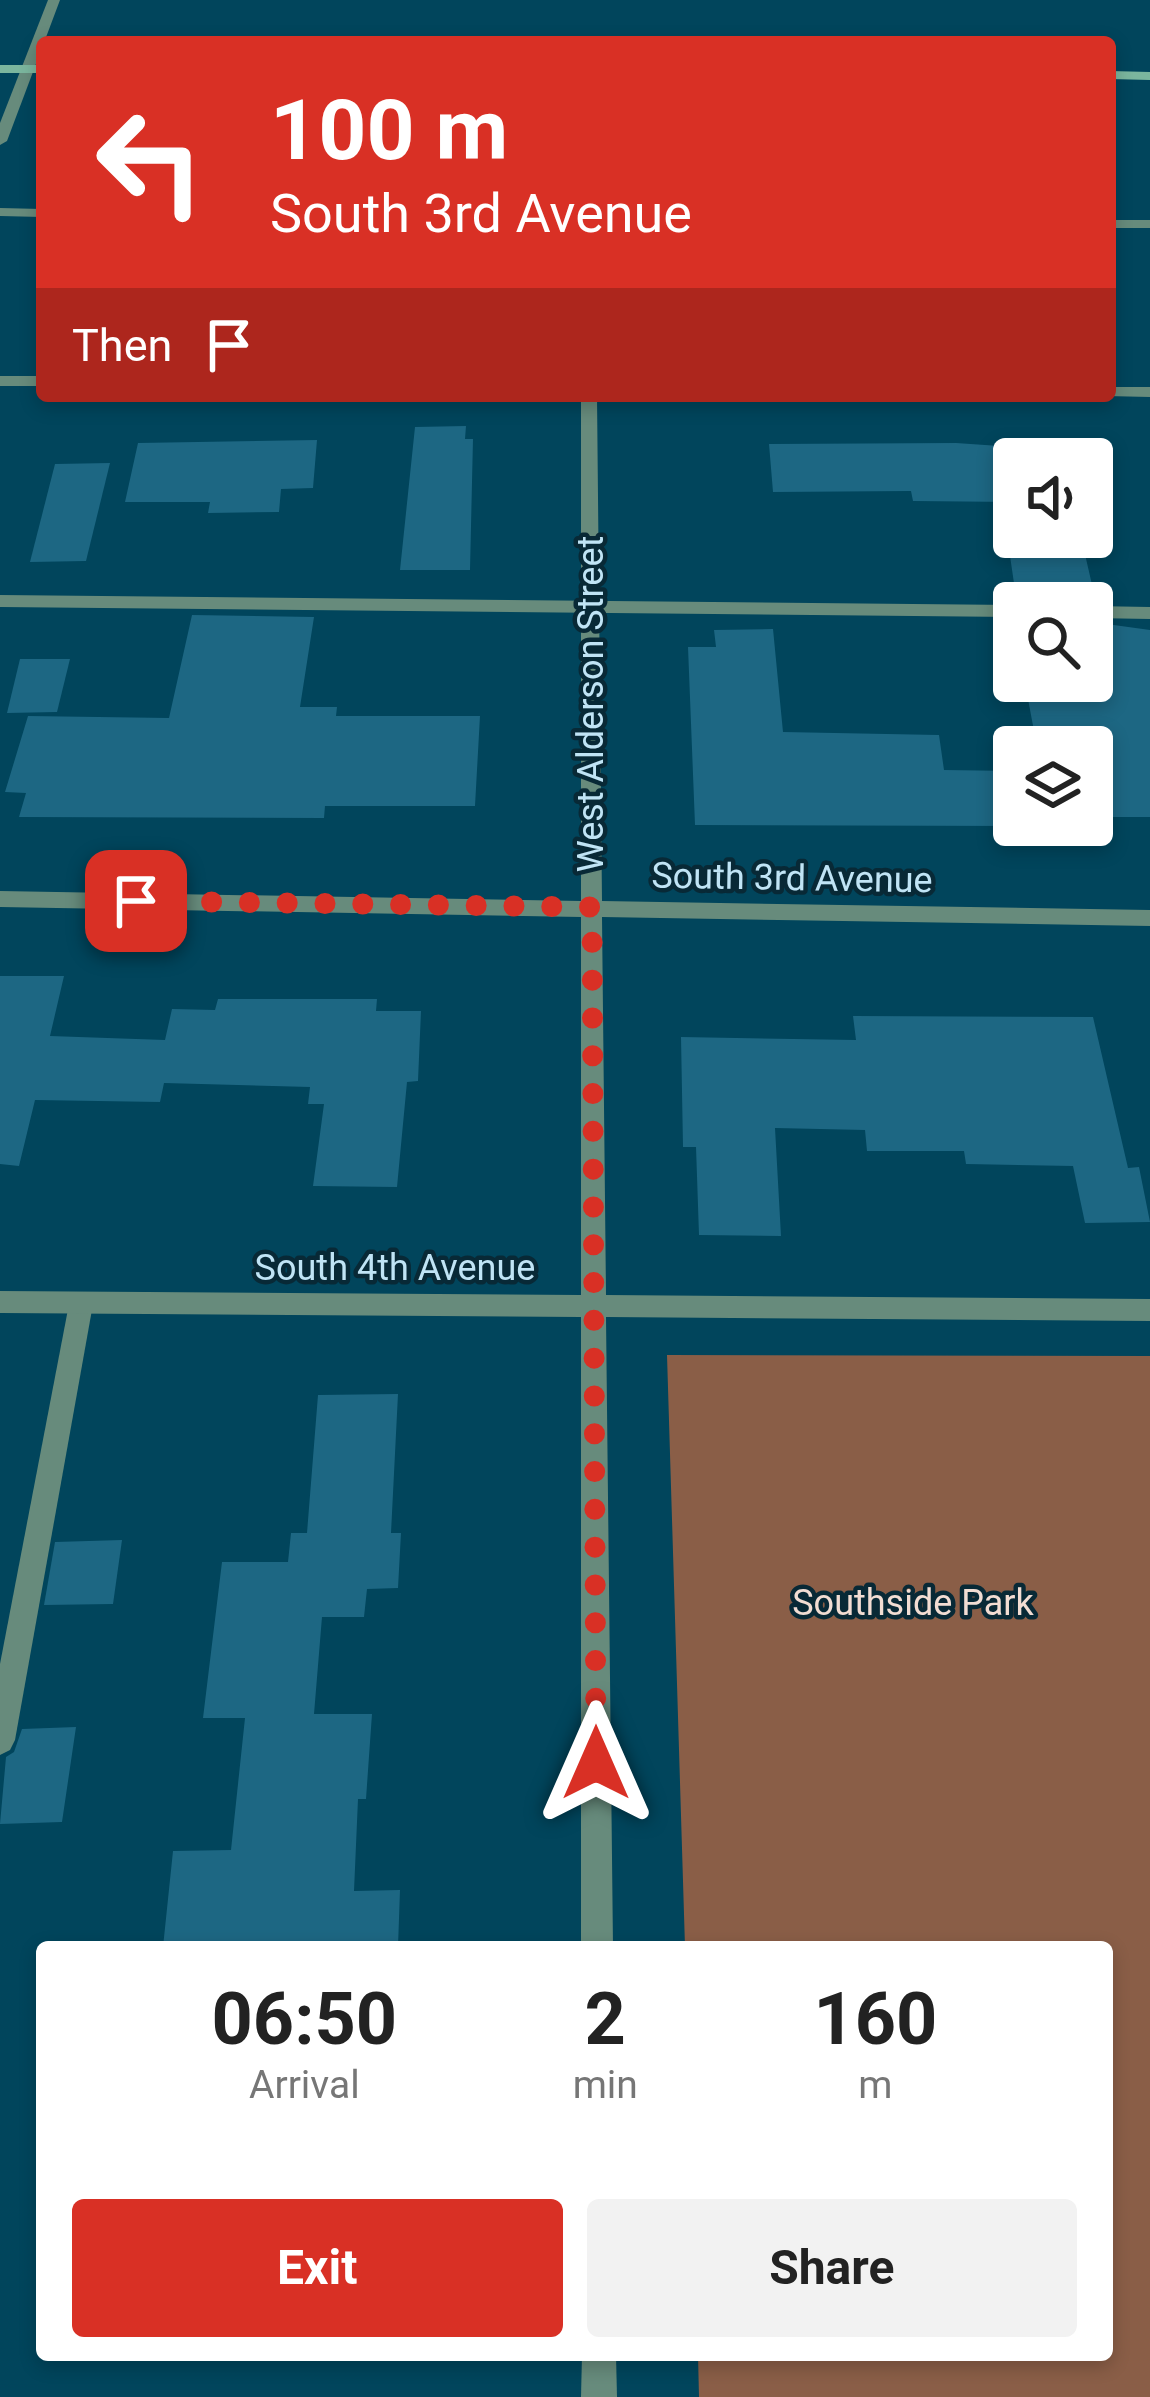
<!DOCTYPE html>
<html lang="en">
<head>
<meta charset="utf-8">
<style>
	:root { --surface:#fff; --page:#f2f2f2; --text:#222; --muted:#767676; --accent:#d93025 }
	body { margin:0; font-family:Roboto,sans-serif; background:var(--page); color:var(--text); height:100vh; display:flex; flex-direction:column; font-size:45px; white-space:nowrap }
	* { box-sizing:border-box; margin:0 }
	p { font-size:39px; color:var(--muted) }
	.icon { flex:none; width:66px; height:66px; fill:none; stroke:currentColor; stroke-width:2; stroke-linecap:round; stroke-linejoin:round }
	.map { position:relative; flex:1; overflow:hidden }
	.sheet { position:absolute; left:36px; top:1941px; width:1077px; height:420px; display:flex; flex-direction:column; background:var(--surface); border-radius:12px; box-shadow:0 6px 18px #0003 }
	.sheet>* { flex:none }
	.banner { position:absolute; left:36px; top:36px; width:1080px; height:366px; border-radius:12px; box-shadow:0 6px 18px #0003; background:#d93025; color:#fff; overflow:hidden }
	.tools { position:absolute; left:993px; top:438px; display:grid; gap:24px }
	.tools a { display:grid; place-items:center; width:120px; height:120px; border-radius:12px; background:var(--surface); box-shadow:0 6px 18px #0003; font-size:60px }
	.pin { position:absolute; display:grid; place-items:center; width:102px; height:102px; color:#fff; margin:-51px; border-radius:24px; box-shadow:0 6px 18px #0006 }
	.me { position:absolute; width:132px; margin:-66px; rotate:0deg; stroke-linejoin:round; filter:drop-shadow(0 0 9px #0008) }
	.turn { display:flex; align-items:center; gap:42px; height:252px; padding:0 36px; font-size:54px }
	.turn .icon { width:156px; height:156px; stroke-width:2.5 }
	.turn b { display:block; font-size:84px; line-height:102px }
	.then { display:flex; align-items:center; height:114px; padding:0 36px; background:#0003; gap:24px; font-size:45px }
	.eta { display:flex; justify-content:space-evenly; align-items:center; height:204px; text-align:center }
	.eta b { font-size:72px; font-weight:700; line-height:84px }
	.cta { display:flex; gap:24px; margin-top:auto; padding:24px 36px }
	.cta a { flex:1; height:138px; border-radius:12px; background:var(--accent); color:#fff; font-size:48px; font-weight:700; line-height:138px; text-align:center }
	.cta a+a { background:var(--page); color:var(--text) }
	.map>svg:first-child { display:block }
	.green { fill:#8a5e47 }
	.building { fill:#1d6783 }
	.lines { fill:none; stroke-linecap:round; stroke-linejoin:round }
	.lane { fill:#678b7c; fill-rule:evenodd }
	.street { fill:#678b7c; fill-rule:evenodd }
	.secondary { fill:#7bb69e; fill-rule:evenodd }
	.route { stroke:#d93025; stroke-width:21; stroke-dasharray:0 37.8 }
	.labels { text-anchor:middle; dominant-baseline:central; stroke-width:9; stroke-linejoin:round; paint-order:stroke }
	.street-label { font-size:36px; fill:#c0e4f5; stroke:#082936 }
	.park-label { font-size:36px; fill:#f2ddd3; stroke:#082936 }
</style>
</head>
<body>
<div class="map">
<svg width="1150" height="2397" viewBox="0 0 1150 2397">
	<rect width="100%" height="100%" fill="#01455c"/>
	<path class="green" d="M667 1355 1150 1356V2397H699L698 2355H1107V1947H685Z"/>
	<g class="building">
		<path d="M466 426 465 439H473L470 570H400L415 427Z"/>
		<path d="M317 440 313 488 281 489 279 512 208 513 210 502H125L138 443Z"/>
		<path d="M956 443 1014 447V502L913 501 911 491 773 492 769 444Z"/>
		<path d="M110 463 86 561 30 562 55 464Z"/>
		<path d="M1009 549 1084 550 1096 602 1038 603 1037 597H1016Z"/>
		<path d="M192 615 314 617 300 707H337L336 716H480L475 806H325L324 818 19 817 26 793 5 792 28 716 169 718Z"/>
		<path d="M1092 622 1150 630V817H1092V747H1037L1028 699 1058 700 1054 681H1092Z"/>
		<path d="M773 629 783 732 939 735 944 770 1014 771V825L1061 826 695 825 688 647H716L714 630Z"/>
		<path d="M20 659H70L57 712 7 713Z"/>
		<path d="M0 976H64L50 1036 165 1040 172 1009 215 1010 218 999H377L376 1011H421L418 1081 407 1082 397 1187 313 1186 324 1104H308L310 1087 164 1083 160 1102 35 1100 19 1166 0 1164Z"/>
		<path d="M853 1016 1093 1017 1128 1168 1139 1167 1150 1222 1085 1223 1073 1166 966 1164 964 1151H867L865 1130 775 1128 781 1236 699 1235 696 1147H683L681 1037 856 1040Z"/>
		<path d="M398 1394 391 1533H401L398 1588 367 1589 364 1617H322L314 1714H372L366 1799H358L354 1891 400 1890 398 1947H163L173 1851 231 1850 245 1718H203L222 1562H288L291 1533H307L318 1395Z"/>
		<path d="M122 1540 113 1604 44 1605 55 1542Z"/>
		<path d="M76 1727 62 1822 0 1824 6 1757 14 1752 22 1729Z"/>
	</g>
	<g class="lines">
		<g class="lane">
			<path d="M0 208 42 209V217L0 216Z"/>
			<rect x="1110" y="220" width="40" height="8"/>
			<path d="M0 595 1014 605V617L0 607Z"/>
			<path d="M1092 606 1150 607V619L1092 618Z"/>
			<path d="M81 1293 90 1296 93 1304 15 1740 10 1750 0 1755V1664L69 1304 72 1296Z"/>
		</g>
		<g class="street">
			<path d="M48 0H60L7 141 0 145V123Z"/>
			<rect x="0" y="376" width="42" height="10"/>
			<path d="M1110 387H1150V397L1106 396H1110Z"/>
			<path d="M581 396H597L602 901 1150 910V926L602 917 606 1295 1150 1299V1321L606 1317 613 1947H581V1317L0 1313V1291L581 1295V917L0 907V891L581 901Z"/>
			<path d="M582 2355H616L617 2397H581Z"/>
		</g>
		<g class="secondary">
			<rect x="0" y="65" width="42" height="8"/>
			<path d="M1110 71 1150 72V80L1110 79Z"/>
		</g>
	</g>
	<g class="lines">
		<path class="route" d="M136 901 592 907 596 1763"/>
	</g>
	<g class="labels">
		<g class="street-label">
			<text transform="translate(591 704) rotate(-90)">West Alderson Street</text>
			<text transform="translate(792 878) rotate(1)">South 3rd Avenue</text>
			<text x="395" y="1268">South 4th Avenue</text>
		</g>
		<g class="park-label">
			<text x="913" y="1603">Southside Park</text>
		</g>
	</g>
</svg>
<div class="tools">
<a><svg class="icon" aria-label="sound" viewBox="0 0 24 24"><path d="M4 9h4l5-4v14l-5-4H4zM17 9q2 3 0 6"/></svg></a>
<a><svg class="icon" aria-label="search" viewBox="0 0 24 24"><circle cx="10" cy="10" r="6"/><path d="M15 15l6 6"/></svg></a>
<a><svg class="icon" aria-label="layers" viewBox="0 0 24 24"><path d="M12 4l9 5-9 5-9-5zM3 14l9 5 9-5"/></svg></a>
</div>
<div class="pin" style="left:136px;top:901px;background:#d93025"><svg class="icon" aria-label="arrive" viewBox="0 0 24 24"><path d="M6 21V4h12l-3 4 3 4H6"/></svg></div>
<svg class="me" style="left:596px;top:1763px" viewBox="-20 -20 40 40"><path d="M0-17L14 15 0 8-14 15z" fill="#d93025" stroke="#fff" stroke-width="4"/></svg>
<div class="banner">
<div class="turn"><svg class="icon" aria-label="left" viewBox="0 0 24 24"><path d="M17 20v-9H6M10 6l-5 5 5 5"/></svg><div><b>100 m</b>South 3rd Avenue</div></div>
<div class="then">Then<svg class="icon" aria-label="arrive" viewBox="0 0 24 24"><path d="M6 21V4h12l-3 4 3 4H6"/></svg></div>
</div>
<section class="sheet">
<div class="eta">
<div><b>06:50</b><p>Arrival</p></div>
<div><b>2</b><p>min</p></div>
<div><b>160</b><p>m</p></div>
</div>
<div class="cta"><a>Exit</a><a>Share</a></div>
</section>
</div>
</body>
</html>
